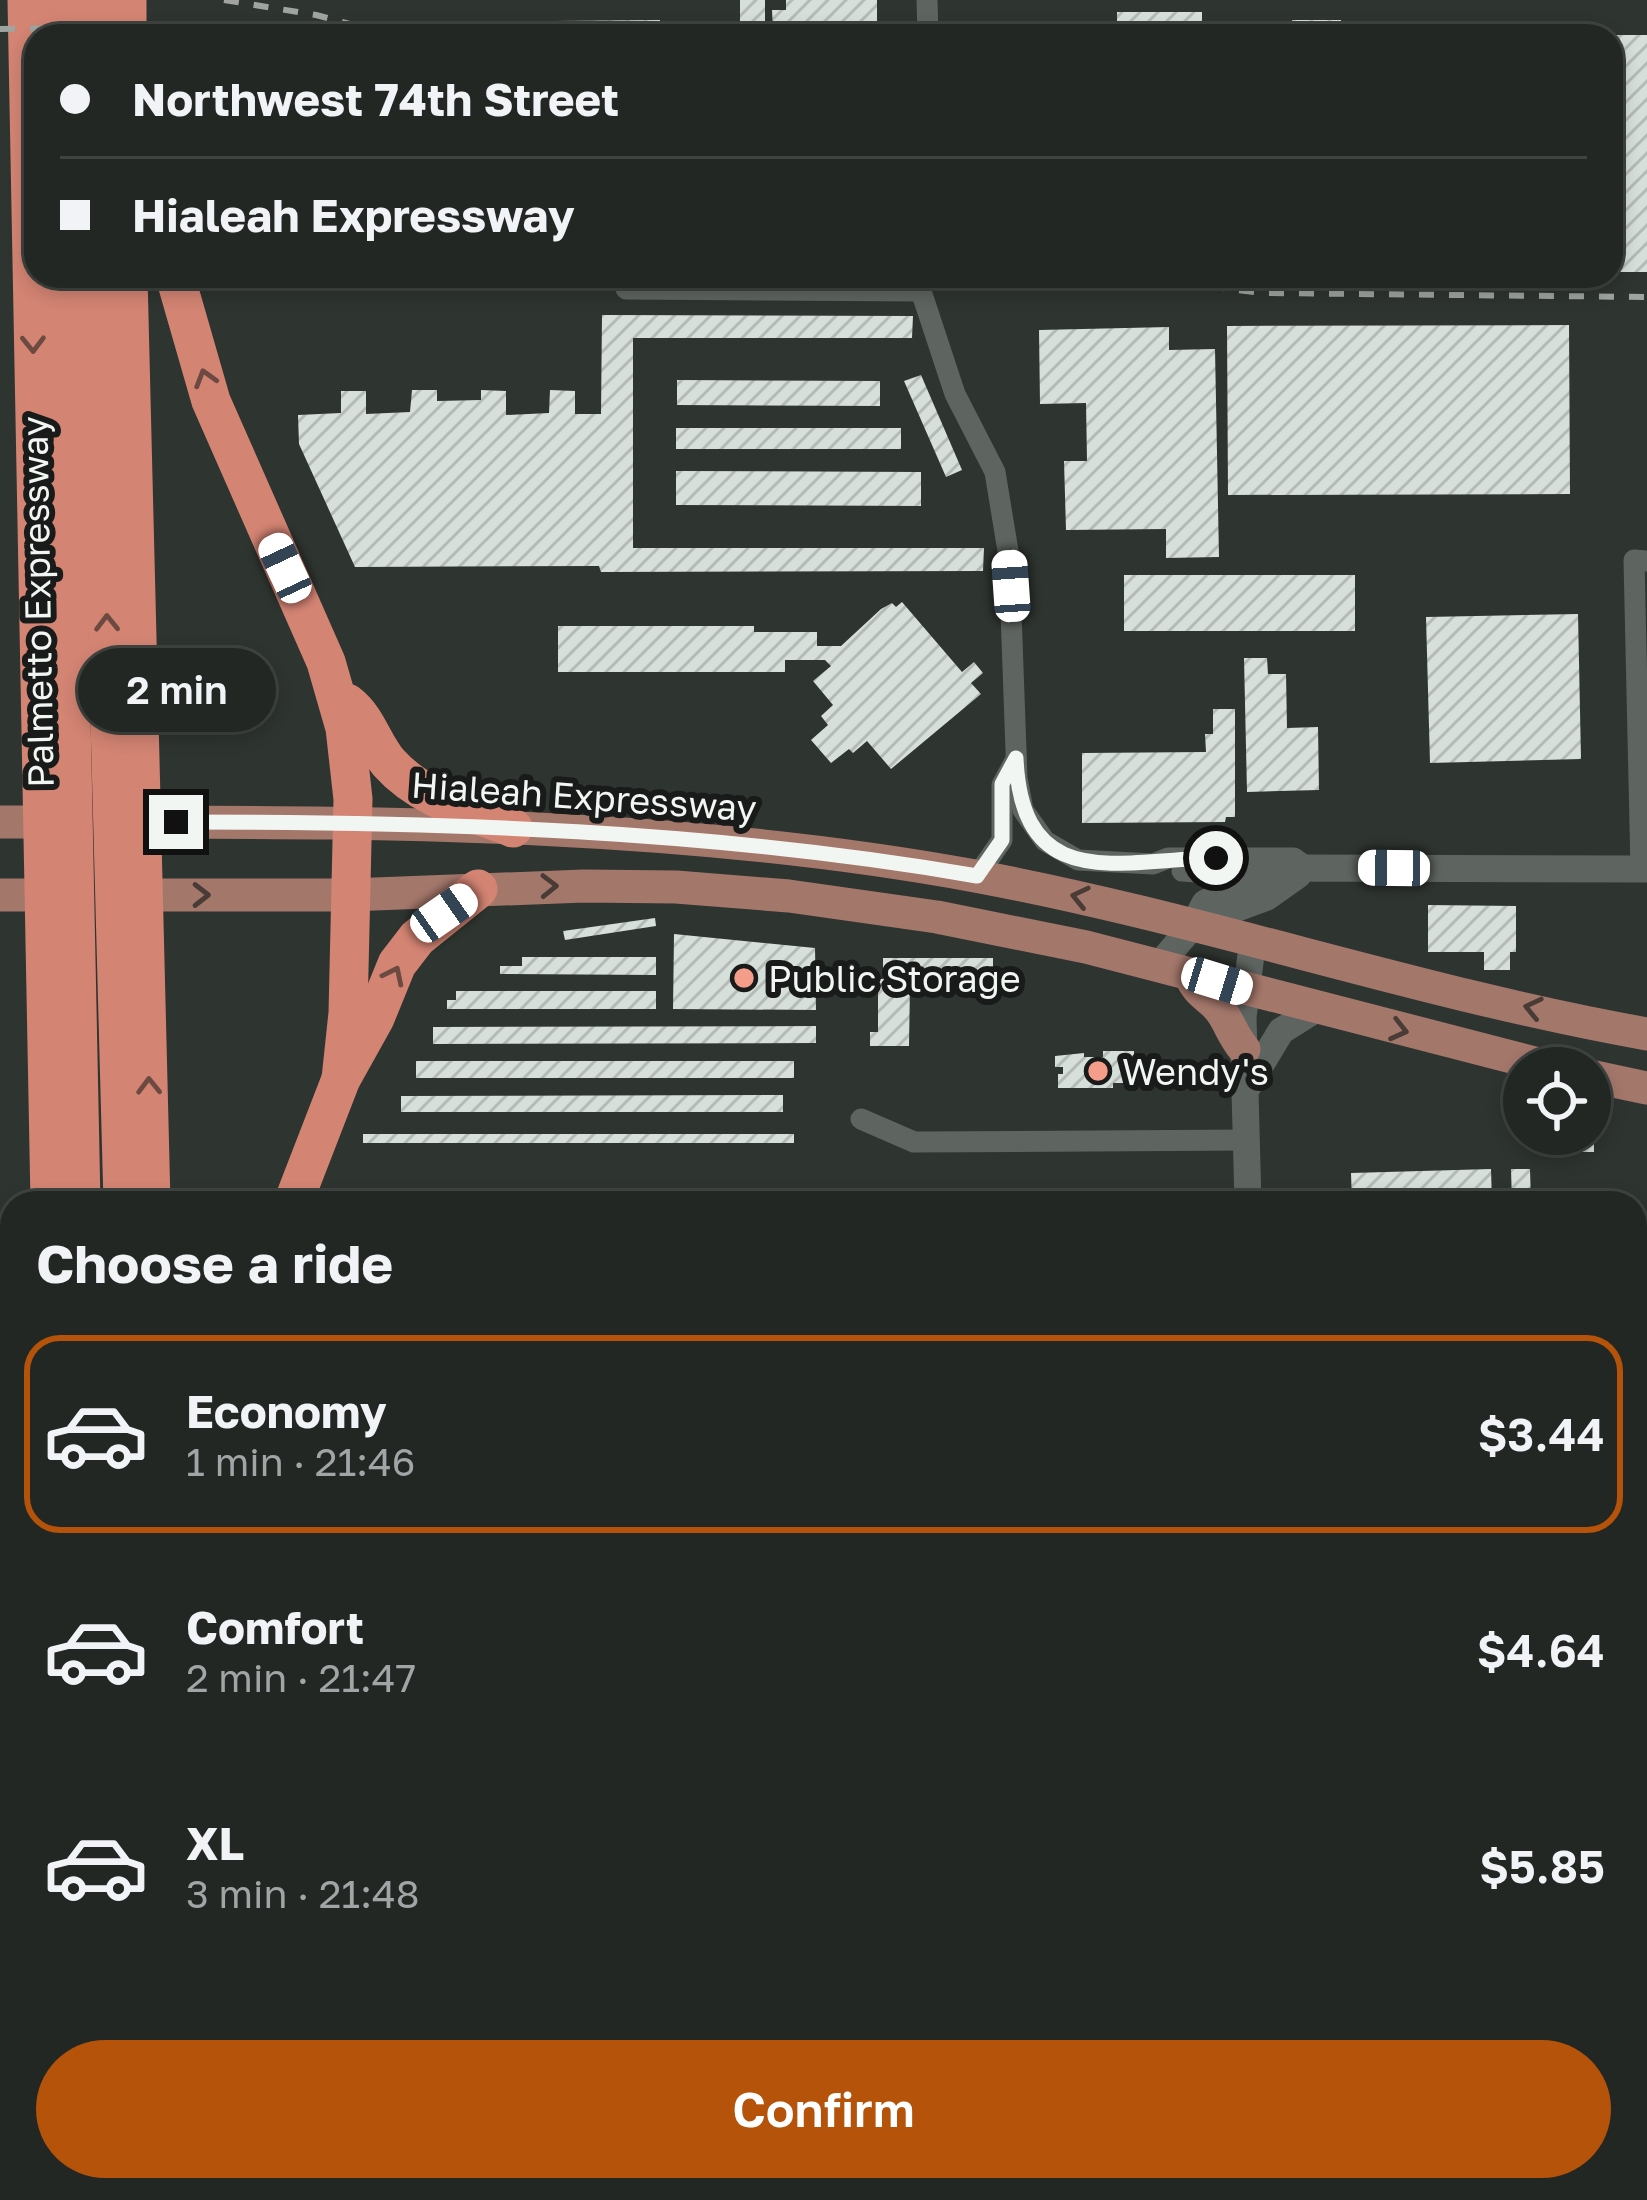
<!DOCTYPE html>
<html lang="en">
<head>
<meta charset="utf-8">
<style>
  :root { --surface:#222724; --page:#2a2f2c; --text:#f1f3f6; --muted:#a2a5a6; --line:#3f4441; --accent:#b45309 }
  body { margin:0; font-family:"Golos Text",sans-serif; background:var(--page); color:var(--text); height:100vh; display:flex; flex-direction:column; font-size:45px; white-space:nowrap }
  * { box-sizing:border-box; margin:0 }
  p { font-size:39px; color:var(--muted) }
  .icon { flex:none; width:66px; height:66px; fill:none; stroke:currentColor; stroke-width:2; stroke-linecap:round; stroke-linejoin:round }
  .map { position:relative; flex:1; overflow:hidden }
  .panel { position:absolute; left:0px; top:1191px; width:1647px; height:1011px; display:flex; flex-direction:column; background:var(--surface); border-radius:36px 36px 0 0; box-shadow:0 6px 18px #0003,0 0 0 3px var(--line) }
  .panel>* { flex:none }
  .hud { position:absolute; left:24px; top:24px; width:1599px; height:264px; border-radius:36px; box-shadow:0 6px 18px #0003,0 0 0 3px var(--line); display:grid; align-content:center; height:264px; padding:0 36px; background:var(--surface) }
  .fabs { position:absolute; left:1503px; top:1047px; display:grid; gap:24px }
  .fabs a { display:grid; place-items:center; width:108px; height:108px; border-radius:50%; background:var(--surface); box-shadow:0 6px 18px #0003,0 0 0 3px var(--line); font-size:60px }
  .end { position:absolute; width:54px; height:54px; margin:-27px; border:15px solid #f2f6f3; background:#111; box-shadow:0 0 0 6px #111 }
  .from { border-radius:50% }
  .bubble { position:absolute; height:84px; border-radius:42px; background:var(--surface); box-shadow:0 6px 18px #0003,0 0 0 3px var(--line); font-size:39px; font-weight:600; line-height:84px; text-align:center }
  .car { position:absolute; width:36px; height:72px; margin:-36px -18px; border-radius:15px; box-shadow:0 0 9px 3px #0007; background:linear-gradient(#fff 24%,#345 0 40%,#fff 0 76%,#345 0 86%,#fff 0) }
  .hud b { display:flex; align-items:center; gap:42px; height:114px; font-size:45px }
  .hud b+b { border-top:3px solid var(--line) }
  .hud i { width:30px; height:30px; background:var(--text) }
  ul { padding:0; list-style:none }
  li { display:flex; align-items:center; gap:36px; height:198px; margin:0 24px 18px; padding:0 12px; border:6px solid transparent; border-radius:36px }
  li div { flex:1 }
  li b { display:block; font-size:45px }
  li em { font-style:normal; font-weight:600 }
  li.current { border-color:var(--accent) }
  li>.icon { width:108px; height:108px; stroke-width:1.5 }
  h2 { padding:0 36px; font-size:54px; line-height:144px }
  .primary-button { display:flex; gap:24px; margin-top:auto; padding:24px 36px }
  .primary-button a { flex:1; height:138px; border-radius:72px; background:var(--accent); color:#fff; font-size:48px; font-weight:600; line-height:138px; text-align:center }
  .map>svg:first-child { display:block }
  .building { fill:url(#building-hatch) }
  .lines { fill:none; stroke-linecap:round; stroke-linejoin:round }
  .minor { stroke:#5e6460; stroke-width:21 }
  .tertiary { stroke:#5e6460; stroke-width:27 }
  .primary { stroke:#a4776b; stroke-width:33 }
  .motorway { stroke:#d38473; stroke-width:39 }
  .rail { stroke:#9fa4a0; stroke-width:6; stroke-dasharray:15 15; stroke-linecap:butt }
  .oneway { stroke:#6c4a42 }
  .oneway2 { stroke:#493b36 }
  .route { stroke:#f2f6f3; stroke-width:15 }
  .poi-dot { fill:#f49d8b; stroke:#181b19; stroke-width:4.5 }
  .labels { text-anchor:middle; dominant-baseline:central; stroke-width:12; stroke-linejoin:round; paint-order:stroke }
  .street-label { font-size:36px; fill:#f2f6f3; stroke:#181b19 }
  .poi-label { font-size:36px; fill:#f2f6f3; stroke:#181b19; text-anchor:start }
</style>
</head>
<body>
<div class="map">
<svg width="1647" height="2200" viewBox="0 0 1647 2200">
  <defs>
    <pattern id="building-hatch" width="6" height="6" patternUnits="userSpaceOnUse" patternTransform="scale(3)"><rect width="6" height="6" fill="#d7dfda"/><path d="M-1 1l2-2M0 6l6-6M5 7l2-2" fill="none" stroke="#b4bab6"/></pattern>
  </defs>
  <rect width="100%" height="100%" fill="#2e3430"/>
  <g class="building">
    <rect x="740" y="0" width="25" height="26"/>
    <polygon points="786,0 877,0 877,36 868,36 868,30 773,31 772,10 786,10"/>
    <rect x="1117" y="12" width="85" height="24"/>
    <polygon points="660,20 660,36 539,36 539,23 555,21"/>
    <rect x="1292" y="20" width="49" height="16"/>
    <rect x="1611" y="35" width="36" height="237"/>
    <polygon points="225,276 301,276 301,279 226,286"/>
    <polygon points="322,276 359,276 359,285 324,287"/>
    <polygon points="602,315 913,316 912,338 633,338 633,548 984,548 983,571 601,572 599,566 355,567 299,444 298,415 341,413 341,391 366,391 366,414 410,412 412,390 437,390 437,401 481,400 481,390 506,391 506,415 549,413 550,390 575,391 575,414 601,414"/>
    <polygon points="1569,325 1570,494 1228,495 1227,326"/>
    <polygon points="1169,327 1169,350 1215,349 1219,557 1166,558 1166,529 1066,530 1064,461 1087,461 1086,403 1040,404 1039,330"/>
    <polygon points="921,375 962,470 946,477 904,381"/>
    <polygon points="677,380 880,381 880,406 677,405"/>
    <rect x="676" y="428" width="225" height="21"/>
    <polygon points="676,471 921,472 921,506 676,505"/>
    <rect x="1124" y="575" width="231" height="56"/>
    <polygon points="902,602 962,672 974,662 983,673 971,683 981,694 891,769 867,741 853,753 849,749 831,763 811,740 828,725 821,716 833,705 813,681 831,666 825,660 785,660 785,672 558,672 558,626 754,626 754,632 817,632 817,646 841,646 881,609 892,603 896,607"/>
    <polygon points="1578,614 1581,759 1430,763 1426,617"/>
    <polygon points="1244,658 1267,658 1268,674 1286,674 1287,728 1318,727 1319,790 1247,792"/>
    <polygon points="1213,709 1235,709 1235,817 1226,817 1225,822 1082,823 1082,753 1206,752 1205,734 1213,734"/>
    <polygon points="1428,905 1516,906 1516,952 1510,952 1510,970 1484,970 1484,952 1428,952"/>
    <polygon points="655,918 656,926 565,940 563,931"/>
    <polygon points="674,934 815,948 816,1010 673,1009"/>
    <polygon points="522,957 656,957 656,975 500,974 500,966 522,966"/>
    <polygon points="883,958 993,958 993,986 910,985 909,1046 870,1046 870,1032 878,1032 878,979 883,979"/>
    <polygon points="456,991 656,991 656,1009 447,1009 447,1000 456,1000"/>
    <polygon points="816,1026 816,1043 433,1044 433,1027"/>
    <polygon points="1103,1051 1134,1051 1134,1083 1113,1083 1113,1088 1058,1088 1058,1074 1063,1074 1063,1067 1055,1067 1055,1056 1084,1053 1084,1057 1103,1057"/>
    <rect x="416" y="1061" width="378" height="17"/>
    <polygon points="783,1095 783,1112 401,1112 401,1096"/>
    <rect x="363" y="1134" width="431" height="9"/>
    <polygon points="1566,1134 1594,1134 1594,1152 1579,1152 1579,1146 1566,1146"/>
    <polygon points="1491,1169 1492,1203 1352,1203 1351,1173"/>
    <polygon points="1511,1169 1530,1169 1531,1203 1512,1203"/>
    <rect x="1635" y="1867" width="12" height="85"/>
    <polygon points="1636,2063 1647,2063 1647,2135 1636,2135 1635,2128"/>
    <polygon points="317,2190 371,2190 371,2200 318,2200"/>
    <polygon points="706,2190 748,2190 749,2200 706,2200"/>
    <polygon points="831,2190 1196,2190 1195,2200 831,2200"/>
  </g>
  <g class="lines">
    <g class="minor">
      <polyline points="927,0 928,36"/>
      <polyline points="626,289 921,291 955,394 995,472 1009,557 1017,778 1023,810 1045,841 1078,860 1153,864 1168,858 1294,858 1308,868"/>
      <polyline points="1641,869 1634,560 1647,561"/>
      <polyline points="1182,871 1259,876"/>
      <polyline points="977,876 1002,840 1002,785 1016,759"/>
      <polyline points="861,1119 914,1142 1247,1140"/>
      <polyline points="1635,2003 1647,2002"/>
      <polyline points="233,2190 233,2200"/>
      <polyline points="1556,2190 1556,2200"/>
    </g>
    <g class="tertiary">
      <polyline points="1194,924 1267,897 1298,875"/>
      <polyline points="1160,964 1194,924 1205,903 1261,878 1308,868 1647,869"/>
      <polyline points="1245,1091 1281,1031 1316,1009"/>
      <polyline points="1248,1203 1243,1017 1253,939"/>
      <polyline points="0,1531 7,1609 12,1775"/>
      <polyline points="21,2190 22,2200"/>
      <polyline points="1271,2190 1271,2200"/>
    </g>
    <g class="primary">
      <polyline points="0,822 64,822"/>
      <path d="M116,822C403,822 692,824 975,876C1202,918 1421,994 1647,1034"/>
      <polyline points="0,895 70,895"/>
      <polyline points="122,895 349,895 584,886 676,887 789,896 937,917 1086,947 1554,1068"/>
      <path d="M1190,975C1200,998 1212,996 1223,1014C1231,1027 1234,1037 1244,1049"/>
      <polyline points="1590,1076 1647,1088"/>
    </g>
    <g class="motorway">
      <polyline points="27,0 50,1203"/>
      <polyline points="56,0 57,36"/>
      <polyline points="91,0 92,36"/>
      <polyline points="127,0 127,36"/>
      <polyline points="62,276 81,1203"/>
      <polyline points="98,276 123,1203"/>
      <polyline points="128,276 151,1203"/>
      <polyline points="175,276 211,401 326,662 345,728 353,799 348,1013 341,1079"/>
      <path d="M347,703C368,719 372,743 389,763C421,799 470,811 513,828"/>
      <polyline points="293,1203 341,1079 375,1018 397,964 417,938 478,889"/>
      <polyline points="0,1385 12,1424"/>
      <polyline points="71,2190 72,2200"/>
      <polyline points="106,2190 107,2200"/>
      <polyline points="147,2190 147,2200"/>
    </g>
    <g class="rail">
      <polyline points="224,0 316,15 396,36"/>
      <polyline points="0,29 220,26 316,36"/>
      <polyline points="1120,276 1263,293 1647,297"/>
    </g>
  </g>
  <defs><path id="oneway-chevron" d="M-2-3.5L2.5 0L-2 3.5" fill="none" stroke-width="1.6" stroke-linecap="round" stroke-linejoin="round" transform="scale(3)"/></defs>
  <g class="oneway">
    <use href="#oneway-chevron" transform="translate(33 344) rotate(89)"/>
    <use href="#oneway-chevron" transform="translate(205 378) rotate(-107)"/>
    <use href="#oneway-chevron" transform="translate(107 623) rotate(-91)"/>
    <use href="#oneway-chevron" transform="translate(394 975) rotate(-64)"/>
    <use href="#oneway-chevron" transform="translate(149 1086) rotate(-91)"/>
  </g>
  <g class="oneway2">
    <use href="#oneway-chevron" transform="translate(549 886) rotate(-1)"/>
    <use href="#oneway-chevron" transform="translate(201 895)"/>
    <use href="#oneway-chevron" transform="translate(1080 897) rotate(-167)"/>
    <use href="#oneway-chevron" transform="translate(1533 1008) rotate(-167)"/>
    <use href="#oneway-chevron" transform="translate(1399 1030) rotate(14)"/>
  </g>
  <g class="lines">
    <path class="route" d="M176,822C444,822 712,830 977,876L1002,840V784L1016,758C1022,896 1121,859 1216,858"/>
  </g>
  <g class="poi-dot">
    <circle cx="744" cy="978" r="12"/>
    <circle cx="1098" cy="1071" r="12"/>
  </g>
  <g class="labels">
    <g class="street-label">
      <text transform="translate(37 602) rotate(-91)">Palmetto Expressway</text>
      <text transform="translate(584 796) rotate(4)">Hialeah Expressway</text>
    </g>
    <g class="poi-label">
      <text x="768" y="978">Public Storage</text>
      <text x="1122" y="1071">Wendy's</text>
    </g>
  </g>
</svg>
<div class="fabs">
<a><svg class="icon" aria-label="locate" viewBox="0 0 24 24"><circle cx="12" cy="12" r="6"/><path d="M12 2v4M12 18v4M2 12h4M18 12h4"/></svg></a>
</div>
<i class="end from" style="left:1216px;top:858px"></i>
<i class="end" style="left:176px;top:822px"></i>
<div class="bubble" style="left:78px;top:648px;width:198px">2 min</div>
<i class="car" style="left:285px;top:568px;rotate:335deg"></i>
<i class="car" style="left:1011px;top:586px;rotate:356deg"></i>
<i class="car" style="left:1394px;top:868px;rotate:271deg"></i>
<i class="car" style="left:444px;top:913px;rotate:55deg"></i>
<i class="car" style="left:1217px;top:981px;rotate:107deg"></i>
<div class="hud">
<b><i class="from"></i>Northwest 74th Street</b>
<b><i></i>Hialeah Expressway</b>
</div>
<section class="panel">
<h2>Choose a ride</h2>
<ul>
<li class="current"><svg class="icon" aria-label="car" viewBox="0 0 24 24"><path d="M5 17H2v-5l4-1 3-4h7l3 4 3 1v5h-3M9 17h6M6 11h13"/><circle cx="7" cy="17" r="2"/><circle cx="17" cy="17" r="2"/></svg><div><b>Economy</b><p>1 min · 21:46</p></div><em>$3.44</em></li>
<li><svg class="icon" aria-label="car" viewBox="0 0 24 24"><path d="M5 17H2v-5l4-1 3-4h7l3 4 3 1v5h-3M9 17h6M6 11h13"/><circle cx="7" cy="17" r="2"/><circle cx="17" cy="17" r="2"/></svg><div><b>Comfort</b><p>2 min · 21:47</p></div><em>$4.64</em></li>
<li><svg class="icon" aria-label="car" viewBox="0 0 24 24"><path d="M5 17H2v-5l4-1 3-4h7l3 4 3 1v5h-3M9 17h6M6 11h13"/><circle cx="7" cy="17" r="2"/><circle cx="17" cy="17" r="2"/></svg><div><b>XL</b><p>3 min · 21:48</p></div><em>$5.85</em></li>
</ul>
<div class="primary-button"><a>Confirm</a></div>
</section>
</div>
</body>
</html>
